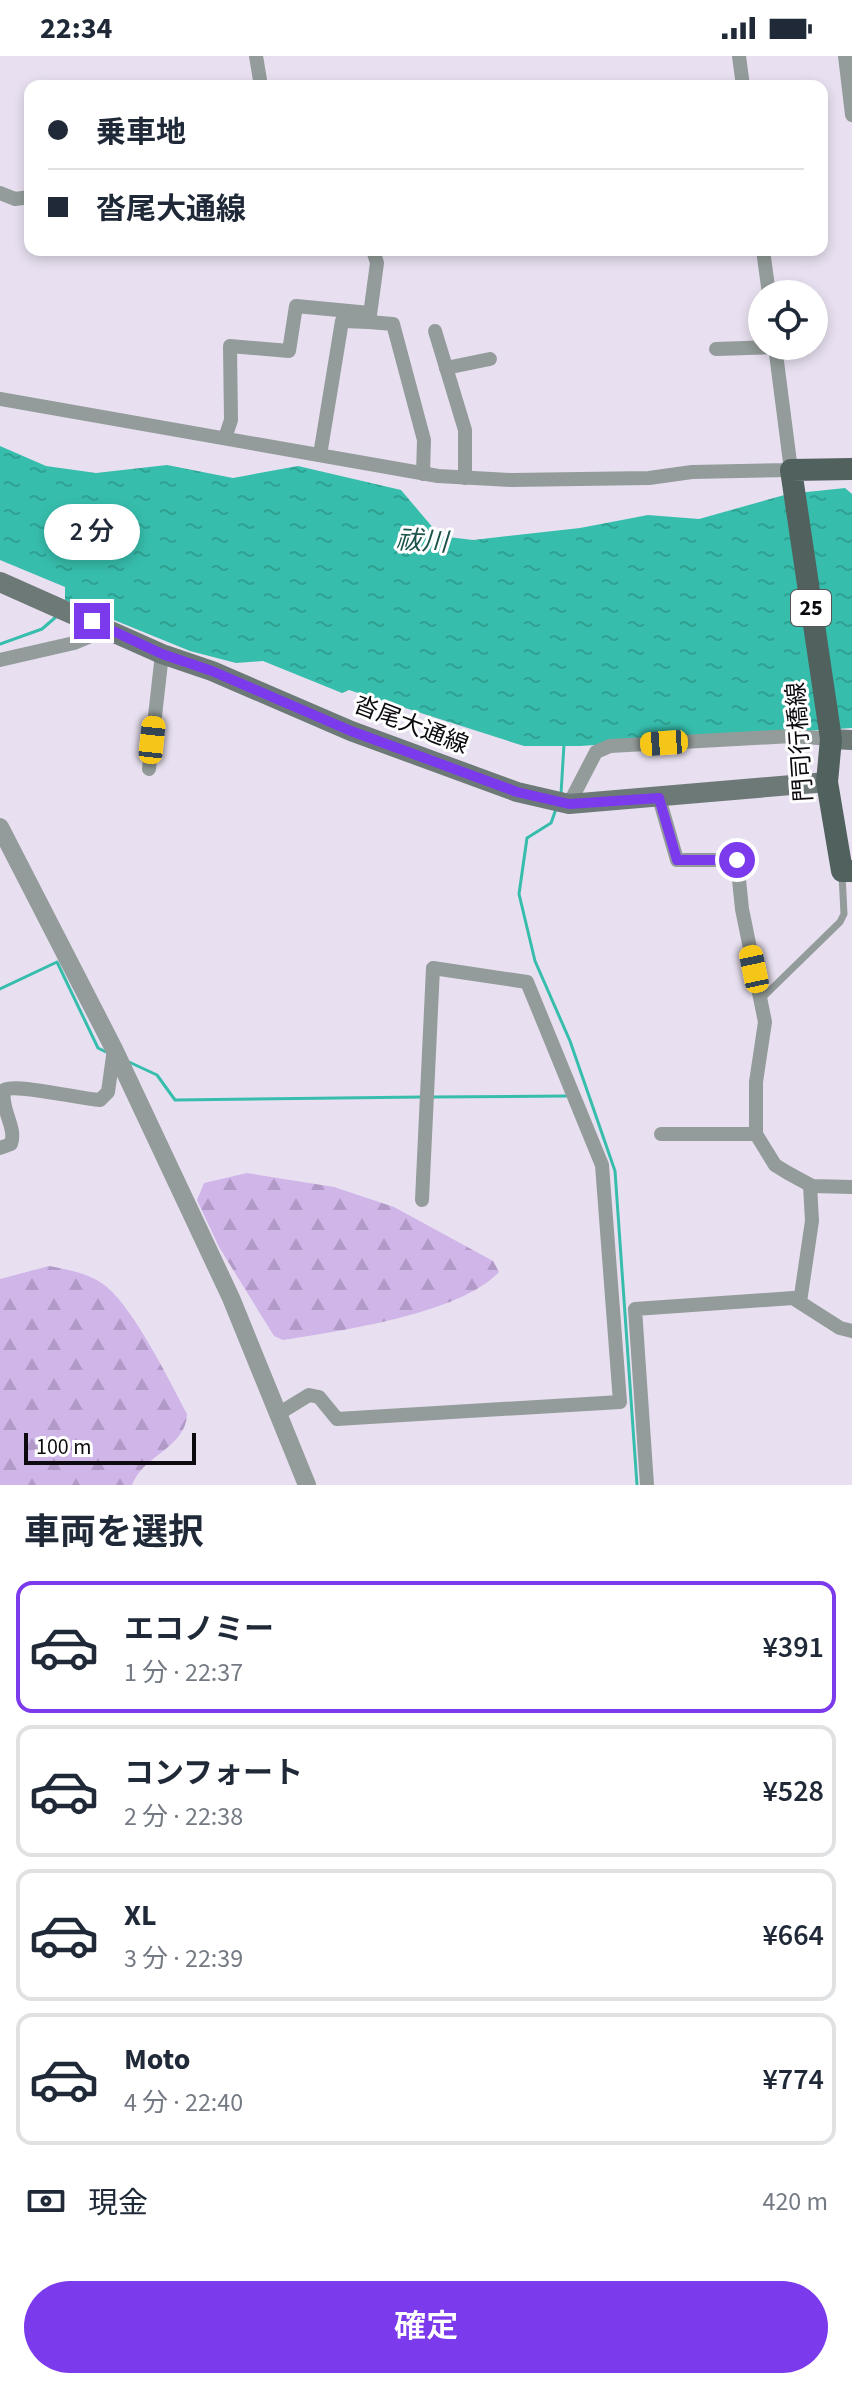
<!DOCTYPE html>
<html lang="ja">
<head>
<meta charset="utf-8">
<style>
  :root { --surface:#fff; --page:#f6f6f7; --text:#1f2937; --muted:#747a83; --line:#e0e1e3; --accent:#7c3aed }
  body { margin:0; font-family:"Source Sans 3","Noto Sans JP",sans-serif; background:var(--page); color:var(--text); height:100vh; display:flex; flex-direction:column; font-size:30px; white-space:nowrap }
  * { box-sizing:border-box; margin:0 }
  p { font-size:26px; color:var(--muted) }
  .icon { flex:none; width:44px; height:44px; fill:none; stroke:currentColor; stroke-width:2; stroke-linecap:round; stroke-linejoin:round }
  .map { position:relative; height:1429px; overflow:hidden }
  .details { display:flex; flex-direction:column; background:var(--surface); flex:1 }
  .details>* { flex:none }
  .top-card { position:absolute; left:24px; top:24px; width:804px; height:176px; border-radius:16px; box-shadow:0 4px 12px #0003; display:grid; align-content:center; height:176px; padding:0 24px; background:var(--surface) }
  .controls { position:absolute; left:748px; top:224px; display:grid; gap:16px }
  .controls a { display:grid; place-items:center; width:80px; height:80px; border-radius:50%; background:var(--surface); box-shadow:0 4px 12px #0003; font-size:40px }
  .scale { position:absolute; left:24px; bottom:20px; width:172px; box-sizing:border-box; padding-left:8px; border:4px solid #0d0a0f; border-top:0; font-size:22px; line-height:28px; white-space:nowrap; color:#0d0a0f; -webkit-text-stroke:6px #fff; paint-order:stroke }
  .end { position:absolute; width:36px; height:36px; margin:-18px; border:10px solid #7c3aed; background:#fff; box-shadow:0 0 0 4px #fff }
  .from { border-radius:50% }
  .bubble { position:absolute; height:56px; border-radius:28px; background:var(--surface); box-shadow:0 4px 12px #0003; font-size:26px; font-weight:600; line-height:56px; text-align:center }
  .car { position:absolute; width:24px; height:48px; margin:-24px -12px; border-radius:10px; box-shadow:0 0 6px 2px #0007; background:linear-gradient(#f5c518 24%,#345 0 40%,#f5c518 0 76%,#345 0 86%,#f5c518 0) }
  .top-card b { display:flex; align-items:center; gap:28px; height:76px; font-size:30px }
  .top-card b+b { border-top:2px solid var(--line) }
  .top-card i { width:20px; height:20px; background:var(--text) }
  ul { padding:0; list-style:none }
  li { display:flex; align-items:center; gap:24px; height:132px; margin:0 16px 12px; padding:0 8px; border:4px solid var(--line); border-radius:16px }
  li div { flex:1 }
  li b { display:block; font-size:30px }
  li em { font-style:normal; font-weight:600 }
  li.selected { border-color:var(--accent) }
  li>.icon { width:72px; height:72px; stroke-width:1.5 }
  h2 { padding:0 24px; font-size:36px; line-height:96px }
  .pay { display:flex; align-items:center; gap:20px; height:88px; padding:0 24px; font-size:30px }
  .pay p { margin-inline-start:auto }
  .button { display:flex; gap:16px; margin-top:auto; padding:16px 24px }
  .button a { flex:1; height:92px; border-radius:48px; background:var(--accent); color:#fff; font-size:32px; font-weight:600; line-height:92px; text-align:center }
  .status { display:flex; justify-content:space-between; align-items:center; height:56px; padding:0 40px; background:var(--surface); direction:ltr }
  .status svg { height:22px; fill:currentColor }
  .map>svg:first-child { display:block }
  .forest { fill:url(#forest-firs) }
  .water { fill:url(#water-ripples) }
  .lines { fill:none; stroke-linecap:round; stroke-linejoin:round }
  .stream { stroke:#37bdac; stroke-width:3 }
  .service { stroke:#939c9a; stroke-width:7 }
  .minor { stroke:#939c9a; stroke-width:14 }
  .tertiary { stroke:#939c9a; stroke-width:18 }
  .secondary { stroke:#6d7977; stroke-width:20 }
  .primary { stroke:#51615e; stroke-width:22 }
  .route { stroke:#7c3aed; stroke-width:10 }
  .labels { text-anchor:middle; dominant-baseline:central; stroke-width:6; stroke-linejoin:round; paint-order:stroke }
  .shield { fill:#fff; stroke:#565457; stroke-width:2 }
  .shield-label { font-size:22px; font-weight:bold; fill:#0d0a0f }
  .street-label { font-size:24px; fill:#0d0a0f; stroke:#fff }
  .water-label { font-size:26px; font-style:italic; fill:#1c534b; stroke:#fff }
</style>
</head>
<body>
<div class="status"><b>22:34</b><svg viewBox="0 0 49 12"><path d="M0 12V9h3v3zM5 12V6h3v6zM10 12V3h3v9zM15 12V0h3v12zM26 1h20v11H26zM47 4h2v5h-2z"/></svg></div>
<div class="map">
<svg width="852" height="1429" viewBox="0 0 852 1429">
  <defs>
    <pattern id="forest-firs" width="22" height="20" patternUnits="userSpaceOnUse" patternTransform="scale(2)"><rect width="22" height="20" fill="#d0b5e9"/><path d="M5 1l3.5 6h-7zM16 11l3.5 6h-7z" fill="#b19ac7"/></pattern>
    <pattern id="water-ripples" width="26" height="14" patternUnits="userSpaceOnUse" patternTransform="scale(2)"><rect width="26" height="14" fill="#37bdac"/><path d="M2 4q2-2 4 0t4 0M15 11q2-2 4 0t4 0" fill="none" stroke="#2fa193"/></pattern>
  </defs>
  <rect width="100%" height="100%" fill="#e8e0f0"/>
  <g class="forest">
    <path d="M247,1117L334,1131L394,1151L493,1205L499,1216C460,1258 339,1275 283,1284L274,1280L219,1191L197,1144L204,1127Z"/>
    <path d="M49,1210C69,1214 90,1217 107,1231C135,1255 169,1324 187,1358C186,1392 144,1398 132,1429H0V1223Z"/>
  </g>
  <polygon class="water" points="0,390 46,410 96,417 167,409 233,422 298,410 401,434 440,480 473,484 580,472 648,459 699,463 788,438 845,432 852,438 852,672 580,690 524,690 349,634 342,637 263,605 236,607 190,595 65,544 65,531 0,504"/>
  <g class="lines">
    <g class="stream">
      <polyline points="0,588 42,573 57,560"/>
      <polyline points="561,738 564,688"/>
      <polyline points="556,753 551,767 527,782 519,838 535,905 570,985 615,1115 637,1429"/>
      <polyline points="0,933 57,906 98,992 108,997"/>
      <polyline points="129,1006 157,1019 175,1044 422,1041"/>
      <polyline points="430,1041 566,1040"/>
    </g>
    <polyline class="service" points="761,943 840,866 844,858 842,818"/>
    <g class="minor">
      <polyline points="256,0 261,30"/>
      <polyline points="739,0 743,30"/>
      <polyline points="845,0 852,59"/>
      <polyline points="0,137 15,143 30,141"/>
      <polyline points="763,194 769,238"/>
      <polyline points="369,266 393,268 424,384 423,418"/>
      <polyline points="435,275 465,374 465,422"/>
      <polyline points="716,293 775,291"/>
      <polyline points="446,312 490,303"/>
      <polyline points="0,343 438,420 511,424 649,422 692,416 791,414 775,290"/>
      <polyline points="225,382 231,364 230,290 289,295 296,250 370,257"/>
      <polyline points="320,399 342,265 369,266 377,207 373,194"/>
      <polyline points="0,604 74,587 105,574"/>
      <polyline points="149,713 162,598"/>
      <polyline points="659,742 677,804 737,804 742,853 765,966 756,1026 756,1078 775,1109 788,1117 812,1130 852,1131"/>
      <polyline points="569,748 596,696 610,690 792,680 831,683"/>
      <polyline points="661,1078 756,1078"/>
      <path d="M0,1092L11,1088C17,1071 0,1053 4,1034C16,1027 80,1043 100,1044L108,1036L114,993"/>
      <polyline points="800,1246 812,1165 810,1129"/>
      <polyline points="278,1358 309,1339 319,1341 337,1363 620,1346 602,1109 527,926 433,912 422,1144"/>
      <polyline points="647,1429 635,1253 793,1242 840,1272 852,1275"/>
    </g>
    <polyline class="tertiary" points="0,771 114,993 231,1242 307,1429"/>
    <g class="secondary">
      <polyline points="0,526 162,598 212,615 351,675 517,736 569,748 827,726"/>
      <polyline points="831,683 852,684"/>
    </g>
    <polyline class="primary" points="852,413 791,414 831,683 827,726 842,815 852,815"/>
  </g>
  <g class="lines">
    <polyline class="route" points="92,565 162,598 212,615 351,675 517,736 569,748 659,742 677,804 737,804"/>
  </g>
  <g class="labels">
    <rect class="shield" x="791" y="534" width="40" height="36" rx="6"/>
    <g class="shield-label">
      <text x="811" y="552">25</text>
    </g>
    <g class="street-label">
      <text transform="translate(411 669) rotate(21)">沓尾大通線</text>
      <text transform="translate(800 686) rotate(-94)">門司行橋線</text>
    </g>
    <g class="water-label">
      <text transform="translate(422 485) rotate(3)">祓川</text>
    </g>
  </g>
</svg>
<div class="controls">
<a><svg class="icon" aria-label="locate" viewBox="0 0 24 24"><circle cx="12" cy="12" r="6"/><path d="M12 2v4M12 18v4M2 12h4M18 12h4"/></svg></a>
</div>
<div class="scale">100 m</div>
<i class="end from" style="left:737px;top:804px"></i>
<i class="end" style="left:92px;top:565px"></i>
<div class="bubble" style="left:44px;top:448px;width:96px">2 分</div>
<i class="car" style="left:152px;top:684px;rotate:6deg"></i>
<i class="car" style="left:664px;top:687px;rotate:266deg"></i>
<i class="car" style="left:754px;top:913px;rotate:348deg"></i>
<div class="top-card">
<b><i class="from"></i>乗車地</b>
<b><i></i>沓尾大通線</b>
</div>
</div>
<section class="details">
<h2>車両を選択</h2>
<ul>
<li class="selected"><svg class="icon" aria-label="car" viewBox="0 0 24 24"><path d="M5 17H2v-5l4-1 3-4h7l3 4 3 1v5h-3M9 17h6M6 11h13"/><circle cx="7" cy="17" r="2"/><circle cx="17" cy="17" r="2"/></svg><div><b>エコノミー</b><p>1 分 · 22:37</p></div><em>¥391</em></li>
<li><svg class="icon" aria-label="car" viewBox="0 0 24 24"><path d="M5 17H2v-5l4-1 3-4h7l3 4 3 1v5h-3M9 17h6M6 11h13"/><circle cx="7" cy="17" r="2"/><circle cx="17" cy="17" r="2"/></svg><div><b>コンフォート</b><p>2 分 · 22:38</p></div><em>¥528</em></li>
<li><svg class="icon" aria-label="car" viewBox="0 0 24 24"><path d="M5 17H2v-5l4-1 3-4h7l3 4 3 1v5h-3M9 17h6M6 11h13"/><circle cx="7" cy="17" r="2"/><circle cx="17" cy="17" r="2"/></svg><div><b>XL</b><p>3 分 · 22:39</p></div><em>¥664</em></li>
<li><svg class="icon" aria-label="car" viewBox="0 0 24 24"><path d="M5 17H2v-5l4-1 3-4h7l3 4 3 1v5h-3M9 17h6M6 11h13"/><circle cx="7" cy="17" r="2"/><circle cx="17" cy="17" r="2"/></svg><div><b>Moto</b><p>4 分 · 22:40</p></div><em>¥774</em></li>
</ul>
<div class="pay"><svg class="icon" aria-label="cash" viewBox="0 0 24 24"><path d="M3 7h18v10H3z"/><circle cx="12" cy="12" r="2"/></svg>現金<p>420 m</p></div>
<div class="button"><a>確定</a></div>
</section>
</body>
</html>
